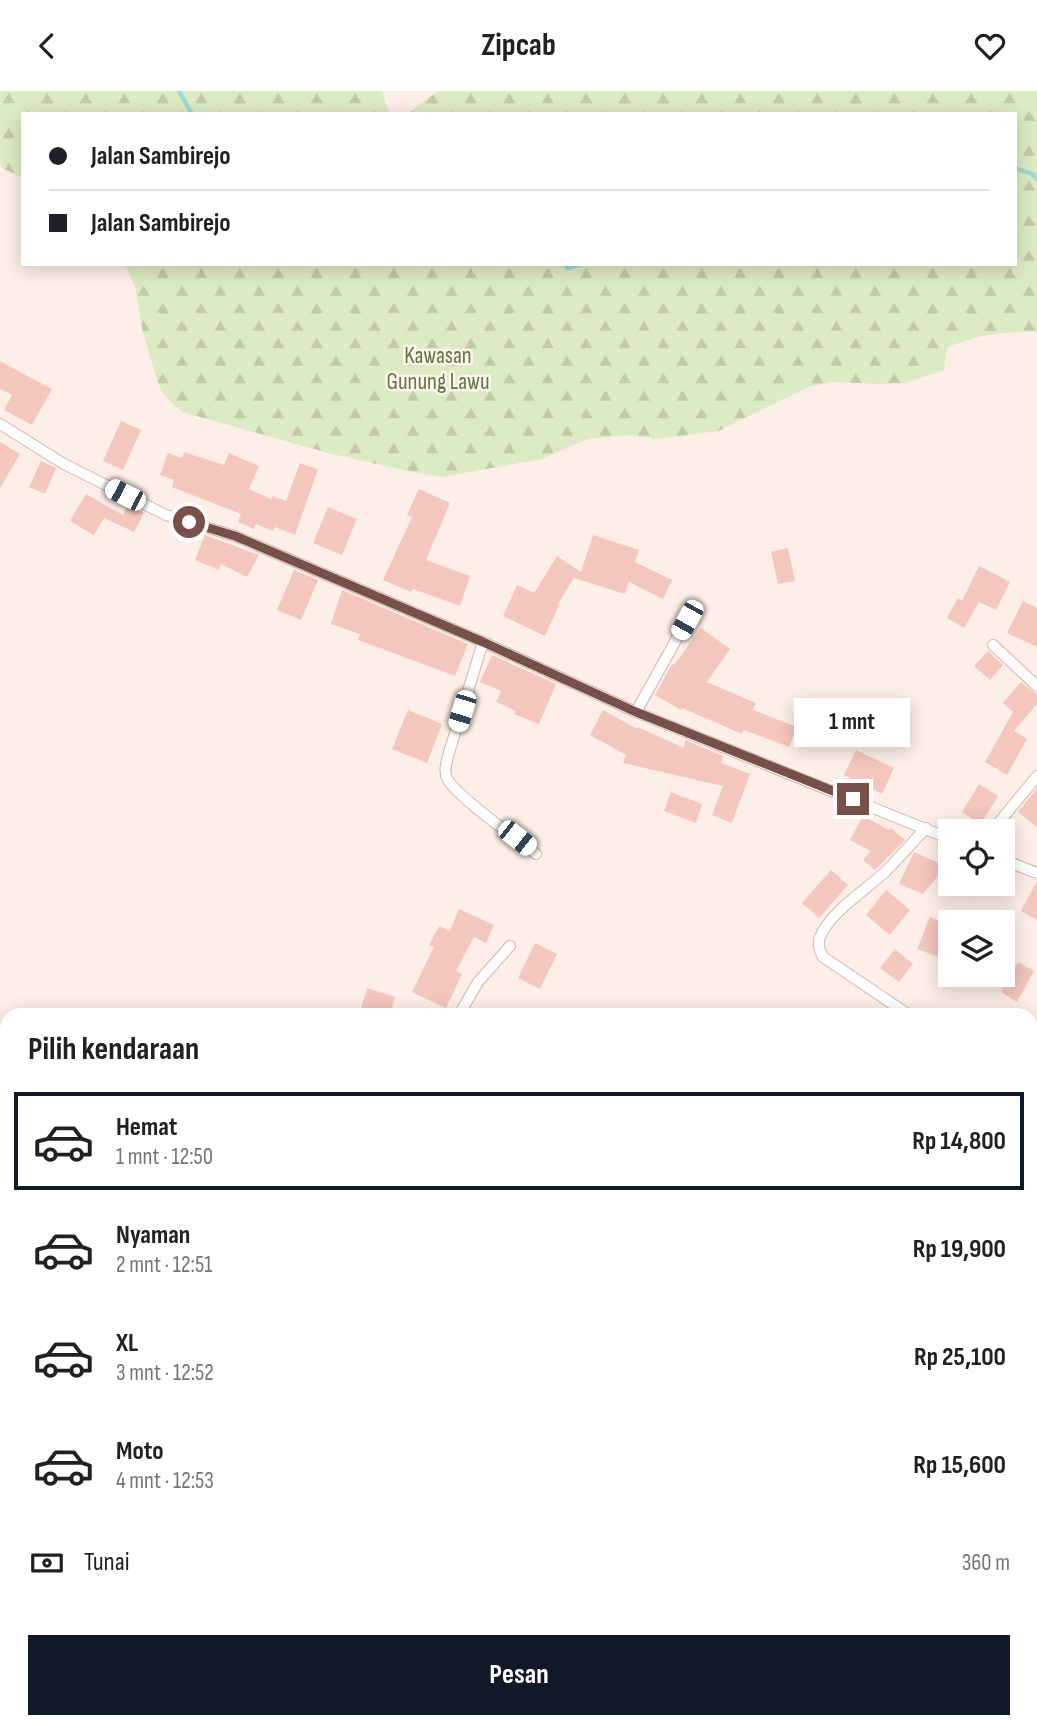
<!DOCTYPE html>
<html lang="id">
<head>
<meta charset="utf-8">
<style>
  :root { --surface:#fff; --page:#f2f2f2; --text:#202124; --muted:#757577; --line:#e0e0e0; --accent:#111827 }
  body { margin:0; font-family:"Sofia Sans Condensed",sans-serif; background:var(--page); color:var(--text); height:100vh; display:flex; flex-direction:column; font-size:26px; white-space:nowrap }
  * { box-sizing:border-box; margin:0 }
  p { font-size:23px; color:var(--muted) }
  .icon { flex:none; width:38px; height:38px; fill:none; stroke:currentColor; stroke-width:2; stroke-linecap:round; stroke-linejoin:round }
  .map { position:relative; flex:1; overflow:hidden }
  .details { position:absolute; left:0px; top:917px; width:1038px; height:721px; display:flex; flex-direction:column; background:var(--surface); border-radius:21px 21px 0 0; box-shadow:0 4px 18px #0003 }
  .details>* { flex:none }
  .banner { position:absolute; left:21px; top:21px; width:996px; height:154px; border-radius:0px; box-shadow:0 4px 18px #0003; display:grid; align-content:center; height:154px; padding:0 28px; background:var(--surface) }
  .buttons { position:absolute; left:938px; top:728px; display:grid; gap:14px }
  .buttons a { display:grid; place-items:center; width:77px; height:77px; border-radius:0px; background:var(--surface); box-shadow:0 4px 18px #0003; font-size:35px }
  .end { position:absolute; width:32px; height:32px; margin:-16px; border:9px solid #77504a; background:#fff; box-shadow:0 0 0 4px #fff }
  .from { border-radius:50% }
  .bubble { position:absolute; height:49px; border-radius:0px; background:var(--surface); box-shadow:0 4px 18px #0003; font-size:23px; font-weight:700; line-height:49px; text-align:center }
  .car { position:absolute; width:21px; height:42px; margin:-21px -10px; border-radius:9px; box-shadow:0 0 5px 2px #0007; background:linear-gradient(#fff 24%,#345 0 40%,#fff 0 76%,#345 0 86%,#fff 0) }
  .banner b { display:flex; align-items:center; gap:24px; height:66px; font-size:26px }
  .banner b+b { border-top:2px solid var(--line) }
  .banner i { width:18px; height:18px; background:var(--text) }
  ul { padding:0; list-style:none }
  li { display:flex; align-items:center; gap:21px; height:98px; margin:0 14px 10px; padding:0 14px; border:4px solid transparent; border-radius:0px }
  li div { flex:1 }
  li b { display:block; font-size:26px }
  li em { font-style:normal; font-weight:700 }
  li.on { border-color:var(--accent) }
  li>.icon { width:63px; height:63px; stroke-width:1.5 }
  h2 { padding:0 28px; font-size:32px; line-height:84px }
  .pay { display:flex; align-items:center; gap:18px; height:77px; padding:0 28px; font-size:26px }
  .pay p { margin-inline-start:auto }
  .primary-button { display:flex; gap:14px; margin-top:auto; padding:14px 28px }
  .primary-button a { flex:1; height:80px; border-radius:0px; background:var(--accent); color:#fff; font-size:28px; font-weight:700; line-height:80px; text-align:center }
  header { display:flex; justify-content:space-between; align-items:center; height:91px; padding:0 28px; background:var(--surface); font-size:32px; font-weight:700 }
  .map>svg:first-child { display:block }
  .forest { fill:url(#forest-firs) }
  .lines { fill:none; stroke-linecap:round; stroke-linejoin:round }
  .stream { stroke:#a0d9d4; stroke-width:4.5 }
  .building { fill:#f3c6be }
  .street-casing { stroke:#d1b6ae; stroke-width:12 }
  .street { stroke:#fff; stroke-width:10 }
  .route { stroke:#77504a; stroke-width:9 }
  .labels { text-anchor:middle; dominant-baseline:central; stroke-width:5; stroke-linejoin:round; paint-order:stroke }
  .park-label { font-size:23px; fill:#5d773f; stroke:#fff4ed }
</style>
</head>
<body>
<header><svg class="icon" aria-label="back" viewBox="0 0 24 24"><path d="M15 5l-7 7 7 7"/></svg>Zipcab<svg class="icon" aria-label="heart" viewBox="0 0 24 24"><path d="M12 20l-8-8c-3-5 5-10 8-4 3-6 11-1 8 4z"/></svg></header>
<div class="map">
<svg width="1037" height="1638" viewBox="0 0 1037 1638">
  <defs>
    <pattern id="forest-firs" width="22" height="20" patternUnits="userSpaceOnUse" patternTransform="scale(1.75)"><rect width="22" height="20" fill="#ddebc4"/><path d="M5 1l3.5 6h-7zM16 11l3.5 6h-7z" fill="#c1cbaa"/></pattern>
  </defs>
  <rect width="100%" height="100%" fill="#fdefe7"/>
  <g class="forest">
    <polygon points="0,0 382,0 388,19 394,23 23,23 23,87 0,76"/>
    <path d="M438,0H1037V241C1006,240 975,244 947,257L944,279L905,292L879,293L832,291L808,296L719,340L656,348L633,344L587,348L542,368L442,386L417,382L332,363L182,321L164,304L158,292L143,242L135,196L125,173H1015V23H407Z"/>
  </g>
  <g class="lines">
    <g class="stream">
      <polyline points="179,0 192,23"/>
      <polyline points="1015,77 1032,83 1037,88"/>
      <polyline points="565,173 568,177 581,173"/>
    </g>
  </g>
  <g class="building">
    <polygon points="0,270 52,298 32,334 4,319 12,304 0,298"/>
    <polygon points="121,330 141,339 123,379 103,370"/>
    <polygon points="0,351 20,363 0,397"/>
    <polygon points="184,361 224,374 229,362 259,375 249,398 271,408 273,405 286,410 300,372 318,378 295,444 275,436 273,440 256,433 254,438 238,431 241,423 172,396 174,389 160,384 168,362 182,367"/>
    <polygon points="41,370 56,377 45,403 29,396"/>
    <polygon points="419,398 450,412 426,469 470,485 460,515 413,498 411,501 383,489 412,426 407,424"/>
    <polygon points="86,403 123,424 128,414 144,422 134,441 104,427 94,444 70,430"/>
    <polygon points="328,416 357,428 342,464 313,452"/>
    <polygon points="205,444 259,464 247,486 221,473 219,479 195,469"/>
    <polygon points="593,444 639,459 635,471 672,489 663,508 629,491 625,503 574,487 558,513 559,514 545,545 503,525 517,494 534,502 557,465 581,481"/>
    <polygon points="788,457 795,490 778,493 771,461"/>
    <polygon points="979,475 1010,491 996,519 979,511 964,537 947,527 958,507 962,510"/>
    <polygon points="294,479 318,489 301,529 277,519"/>
    <polygon points="342,499 468,553 455,585 358,549 360,543 331,533"/>
    <polygon points="1023,510 1037,517 1037,556 1007,542"/>
    <polygon points="701,537 730,558 707,591 756,612 753,619 797,636 789,656 744,639 742,643 682,617 681,619 655,604 672,573 674,574"/>
    <polygon points="988,560 1003,574 990,589 974,575"/>
    <polygon points="492,564 556,593 539,633 514,623 516,620 496,611 501,600 480,591"/>
    <polygon points="1021,591 1037,604 1037,613 1014,640 1027,648 1007,684 985,671 1013,621 1003,612"/>
    <polygon points="408,619 442,633 427,672 392,658"/>
    <polygon points="603,619 637,638 638,636 684,657 685,649 723,665 721,672 750,683 732,732 712,724 723,695 623,672 626,664 590,644"/>
    <polygon points="856,659 894,677 882,703 844,684"/>
    <polygon points="979,693 998,705 981,733 962,721"/>
    <polygon points="1037,697 1037,736 1018,721"/>
    <polygon points="671,701 702,713 696,732 664,720"/>
    <polygon points="863,725 889,739 891,737 905,749 875,779 863,769 871,760 850,749"/>
    <polygon points="914,761 946,775 923,803 899,793"/>
    <polygon points="831,779 848,794 819,827 802,812"/>
    <polygon points="1037,790 1037,829 1021,820"/>
    <polygon points="946,793 978,793 972,806"/>
    <polygon points="886,799 910,819 890,844 866,824"/>
    <polygon points="459,818 494,834 486,852 474,846 456,880 462,883 446,917 412,901 434,856 429,854 439,835 450,840"/>
    <polygon points="930,826 950,834 950,852 944,868 917,858"/>
    <polygon points="535,852 557,863 540,898 518,887"/>
    <polygon points="895,858 913,873 899,891 880,877"/>
    <polygon points="1018,871 1034,880 1017,911 1001,901"/>
    <polygon points="367,897 395,906 390,924 359,924"/>
  </g>
  <g class="lines">
    <g class="street-casing">
      <g id="street">
        <polyline points="0,333 64,373 166,424 235,445 483,551 636,621 950,748"/>
        <path d="M483,551L448,665C446,673 444,680 447,687C454,704 519,749 536,763"/>
        <polyline points="993,554 1037,595"/>
        <polyline points="636,621 687,529"/>
        <polyline points="992,740 1037,685"/>
        <polyline points="1003,769 1037,782"/>
        <polyline points="459,924 478,891 510,855"/>
        <path d="M909,924L823,866C819,859 817,853 820,846C830,821 866,799 885,781C899,767 912,752 926,737"/>
        <polyline points="1031,991 1037,993"/>
        <polyline points="1031,1280 1037,1284"/>
        <polyline points="1031,1482 1037,1484"/>
        <polyline points="0,1494 7,1485"/>
        <polyline points="79,1638 81,1631"/>
      </g>
    </g>
    <use href="#street" class="street"/>
  </g>
  <g class="lines">
    <polyline class="route" points="189,431 235,445 483,551 636,621 853,708"/>
  </g>
  <g class="labels">
    <g class="park-label">
      <text x="438" y="265">Kawasan<tspan x="438" dy="26">Gunung Lawu</tspan></text>
    </g>
  </g>
</svg>
<div class="buttons">
<a><svg class="icon" aria-label="locate" viewBox="0 0 24 24"><circle cx="12" cy="12" r="6"/><path d="M12 2v4M12 18v4M2 12h4M18 12h4"/></svg></a>
<a><svg class="icon" aria-label="layers" viewBox="0 0 24 24"><path d="M12 4l9 5-9 5-9-5zM3 14l9 5 9-5"/></svg></a>
</div>
<i class="end from" style="left:189px;top:431px"></i>
<i class="end" style="left:853px;top:708px"></i>
<div class="bubble" style="left:794px;top:607px;width:116px">1 mnt</div>
<i class="car" style="left:125px;top:404px;rotate:297deg"></i>
<i class="car" style="left:687px;top:529px;rotate:209deg"></i>
<i class="car" style="left:462px;top:620px;rotate:197deg"></i>
<i class="car" style="left:517px;top:747px;rotate:128deg"></i>
<div class="banner">
<b><i class="from"></i>Jalan Sambirejo</b>
<b><i></i>Jalan Sambirejo</b>
</div>
<section class="details">
<h2>Pilih kendaraan</h2>
<ul>
<li class="on"><svg class="icon" aria-label="car" viewBox="0 0 24 24"><path d="M5 17H2v-5l4-1 3-4h7l3 4 3 1v5h-3M9 17h6M6 11h13"/><circle cx="7" cy="17" r="2"/><circle cx="17" cy="17" r="2"/></svg><div><b>Hemat</b><p>1 mnt · 12:50</p></div><em>Rp 14,800</em></li>
<li><svg class="icon" aria-label="car" viewBox="0 0 24 24"><path d="M5 17H2v-5l4-1 3-4h7l3 4 3 1v5h-3M9 17h6M6 11h13"/><circle cx="7" cy="17" r="2"/><circle cx="17" cy="17" r="2"/></svg><div><b>Nyaman</b><p>2 mnt · 12:51</p></div><em>Rp 19,900</em></li>
<li><svg class="icon" aria-label="car" viewBox="0 0 24 24"><path d="M5 17H2v-5l4-1 3-4h7l3 4 3 1v5h-3M9 17h6M6 11h13"/><circle cx="7" cy="17" r="2"/><circle cx="17" cy="17" r="2"/></svg><div><b>XL</b><p>3 mnt · 12:52</p></div><em>Rp 25,100</em></li>
<li><svg class="icon" aria-label="car" viewBox="0 0 24 24"><path d="M5 17H2v-5l4-1 3-4h7l3 4 3 1v5h-3M9 17h6M6 11h13"/><circle cx="7" cy="17" r="2"/><circle cx="17" cy="17" r="2"/></svg><div><b>Moto</b><p>4 mnt · 12:53</p></div><em>Rp 15,600</em></li>
</ul>
<div class="pay"><svg class="icon" aria-label="cash" viewBox="0 0 24 24"><path d="M3 7h18v10H3z"/><circle cx="12" cy="12" r="2"/></svg>Tunai<p>360 m</p></div>
<div class="primary-button"><a>Pesan</a></div>
</section>
</div>
</body>
</html>
